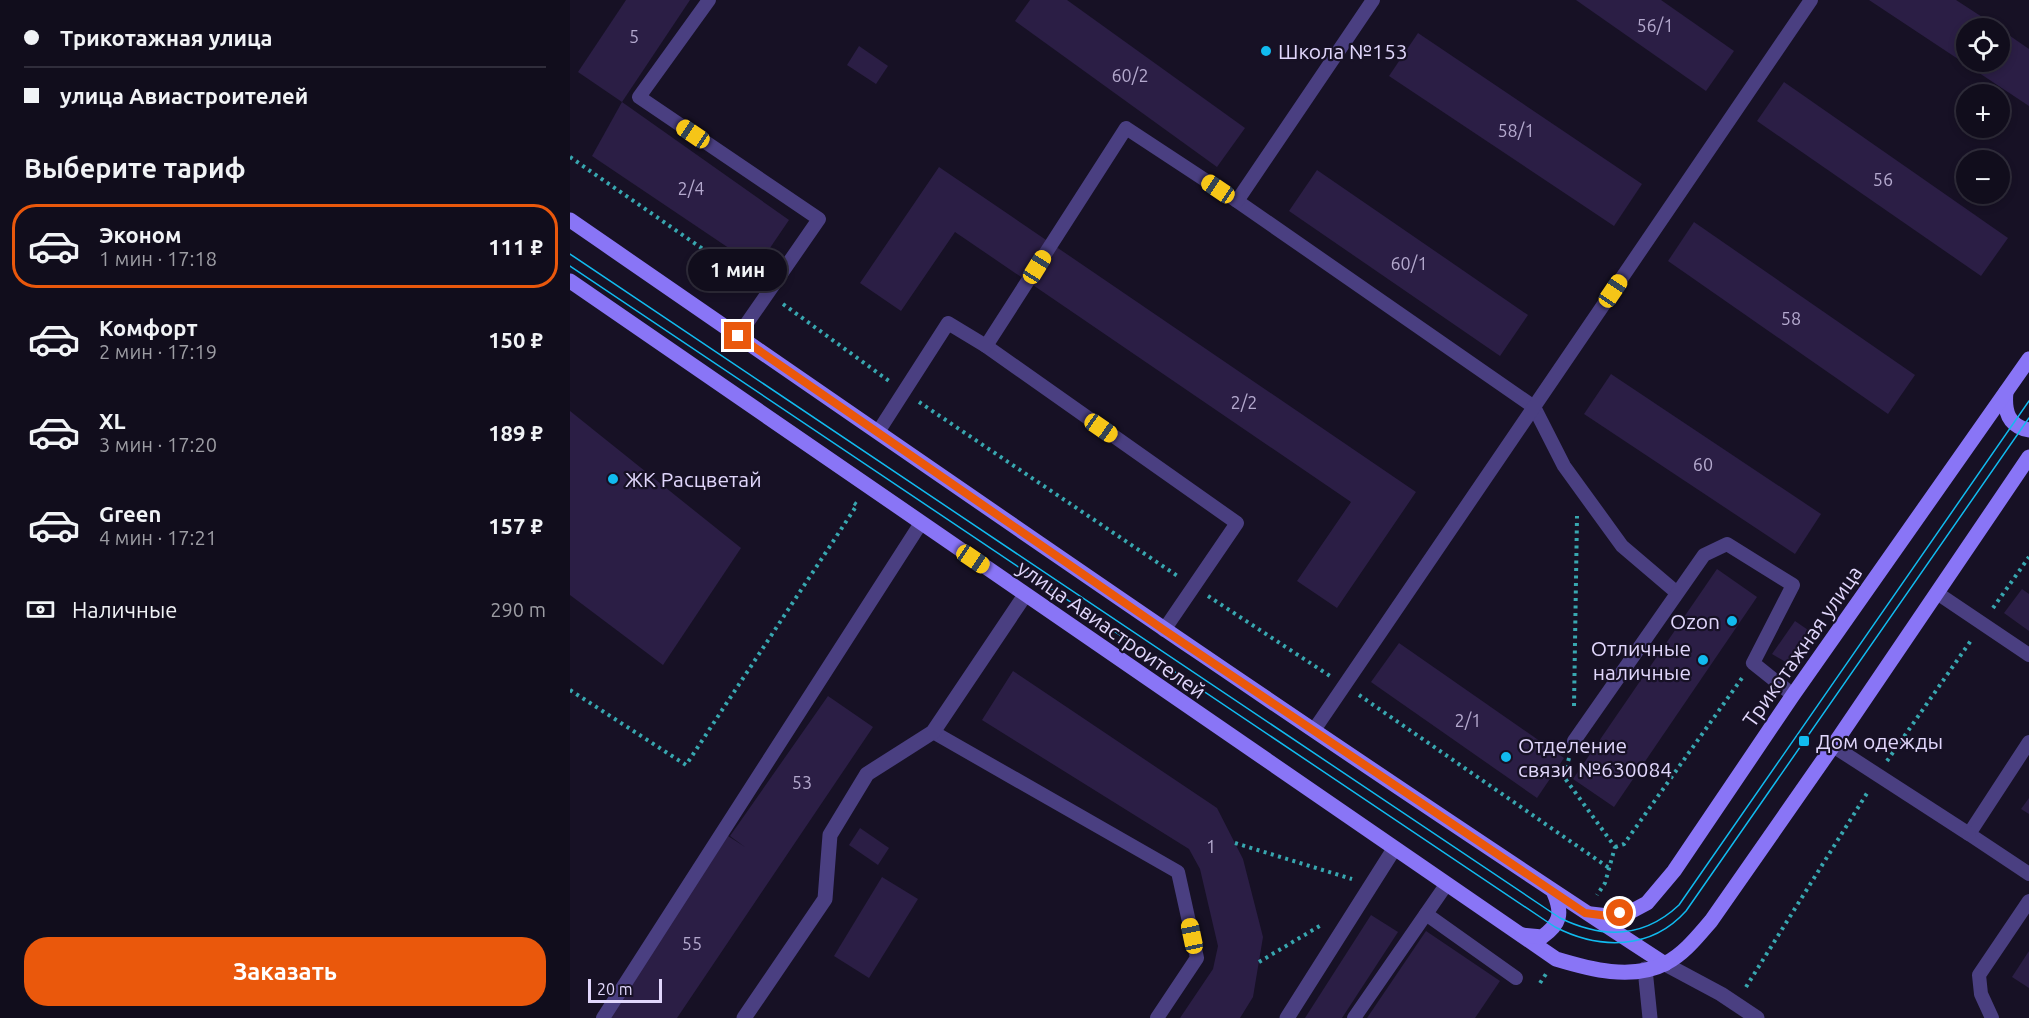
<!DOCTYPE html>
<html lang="ru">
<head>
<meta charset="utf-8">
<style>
  :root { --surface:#110d1c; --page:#1a1625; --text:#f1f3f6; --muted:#9c9ca3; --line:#302d3b; --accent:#ea580c }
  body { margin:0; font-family:Ubuntu,sans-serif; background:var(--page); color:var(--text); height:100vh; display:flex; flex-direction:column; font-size:22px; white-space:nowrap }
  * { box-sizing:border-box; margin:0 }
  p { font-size:20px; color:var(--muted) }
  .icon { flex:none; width:33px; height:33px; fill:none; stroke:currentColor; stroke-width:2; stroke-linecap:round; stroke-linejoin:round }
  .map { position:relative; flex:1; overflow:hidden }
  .details { display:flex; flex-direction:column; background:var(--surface); width:570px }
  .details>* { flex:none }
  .top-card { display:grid; align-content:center; height:132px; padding:0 24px; background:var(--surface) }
  .tools { position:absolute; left:1386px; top:18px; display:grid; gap:12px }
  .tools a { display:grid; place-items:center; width:54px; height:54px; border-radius:50%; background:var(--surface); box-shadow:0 3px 9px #0003,0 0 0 2px var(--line); font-size:30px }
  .scale { position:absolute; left:18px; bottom:15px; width:74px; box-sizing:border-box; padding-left:6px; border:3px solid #e1d7fc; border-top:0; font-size:16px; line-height:21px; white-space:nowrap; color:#e1d7fc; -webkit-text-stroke:4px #171125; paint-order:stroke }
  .end { position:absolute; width:27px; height:27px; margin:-14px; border:8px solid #ea580c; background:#fff; box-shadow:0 0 0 3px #fff }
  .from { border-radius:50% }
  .bubble { position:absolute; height:42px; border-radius:21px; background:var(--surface); box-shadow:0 3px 9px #0003,0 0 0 2px var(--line); font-size:20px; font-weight:700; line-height:42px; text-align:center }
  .car { position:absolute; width:18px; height:36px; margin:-18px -9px; border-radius:8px; box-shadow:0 0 4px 2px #0007; background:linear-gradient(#f5c518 24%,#345 0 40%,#f5c518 0 76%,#345 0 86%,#f5c518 0) }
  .top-card b { display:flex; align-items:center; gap:21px; height:57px; font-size:22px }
  .top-card b+b { border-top:2px solid var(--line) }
  .top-card i { width:15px; height:15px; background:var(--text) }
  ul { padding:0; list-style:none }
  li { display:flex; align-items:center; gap:18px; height:84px; margin:0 12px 9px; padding:0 12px; border:3px solid transparent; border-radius:24px }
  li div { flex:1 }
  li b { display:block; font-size:22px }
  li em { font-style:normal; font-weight:700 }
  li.current { border-color:var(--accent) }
  li>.icon { width:54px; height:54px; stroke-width:1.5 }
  h2 { padding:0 24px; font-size:27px; line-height:72px }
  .pay { display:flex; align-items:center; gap:15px; height:66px; padding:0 24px; font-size:22px }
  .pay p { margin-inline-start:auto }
  .primary-button { display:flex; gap:12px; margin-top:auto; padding:12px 24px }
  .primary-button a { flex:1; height:69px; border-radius:24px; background:var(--accent); color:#fff; font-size:24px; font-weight:700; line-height:69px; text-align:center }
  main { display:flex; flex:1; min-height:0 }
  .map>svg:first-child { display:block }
  .building { fill:#2b1e45 }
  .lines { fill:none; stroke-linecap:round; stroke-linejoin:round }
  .path { stroke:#38a7b0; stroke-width:4; stroke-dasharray:3 4.5; stroke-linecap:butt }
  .lane { stroke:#4a3f81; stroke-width:14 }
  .street { stroke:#4a3f81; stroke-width:15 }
  .secondary { stroke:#8975f6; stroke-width:15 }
  .tram { stroke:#11bbef; stroke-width:1.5 }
  .route { stroke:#ea580c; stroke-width:8 }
  .poi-dot { fill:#11bbef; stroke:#171125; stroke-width:2 }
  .labels { text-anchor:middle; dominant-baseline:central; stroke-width:4.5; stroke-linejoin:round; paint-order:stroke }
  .number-label { font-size:18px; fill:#b4a9ce }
  .poi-label { font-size:21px; fill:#e1d7fc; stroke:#171125; text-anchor:start }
  .street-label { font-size:21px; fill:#e1d7fc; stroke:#171125 }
</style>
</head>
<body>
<main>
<section class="details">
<div class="top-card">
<b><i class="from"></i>Трикотажная улица</b>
<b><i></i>улица Авиастроителей</b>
</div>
<h2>Выберите тариф</h2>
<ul>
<li class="current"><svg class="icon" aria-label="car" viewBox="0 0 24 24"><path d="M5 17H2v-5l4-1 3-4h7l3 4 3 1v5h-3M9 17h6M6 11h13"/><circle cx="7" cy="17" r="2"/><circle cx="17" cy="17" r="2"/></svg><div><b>Эконом</b><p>1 мин · 17:18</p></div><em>111 ₽</em></li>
<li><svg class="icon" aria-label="car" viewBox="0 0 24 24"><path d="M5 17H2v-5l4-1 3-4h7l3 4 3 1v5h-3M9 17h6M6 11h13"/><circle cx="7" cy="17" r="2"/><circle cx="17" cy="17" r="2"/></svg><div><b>Комфорт</b><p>2 мин · 17:19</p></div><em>150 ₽</em></li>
<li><svg class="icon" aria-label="car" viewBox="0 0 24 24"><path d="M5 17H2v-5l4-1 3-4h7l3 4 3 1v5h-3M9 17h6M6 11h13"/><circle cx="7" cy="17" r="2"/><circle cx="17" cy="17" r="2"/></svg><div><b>XL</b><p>3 мин · 17:20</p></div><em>189 ₽</em></li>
<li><svg class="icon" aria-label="car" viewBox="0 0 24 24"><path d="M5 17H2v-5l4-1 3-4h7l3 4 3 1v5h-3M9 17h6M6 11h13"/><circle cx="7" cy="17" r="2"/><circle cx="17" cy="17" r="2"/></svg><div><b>Green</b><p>4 мин · 17:21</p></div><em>157 ₽</em></li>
</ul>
<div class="pay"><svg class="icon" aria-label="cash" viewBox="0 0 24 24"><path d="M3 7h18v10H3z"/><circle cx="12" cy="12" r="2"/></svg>Наличные<p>290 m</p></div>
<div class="primary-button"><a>Заказать</a></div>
</section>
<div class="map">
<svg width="1459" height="1018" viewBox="0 0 1459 1018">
  <rect width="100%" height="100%" fill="#171125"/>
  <g class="building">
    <polygon points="56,0 120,0 52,102 8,72"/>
    <polygon points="460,0 497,0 675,128 647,167 445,21"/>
    <polygon points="1006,0 1091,0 1164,51 1136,91"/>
    <polygon points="1299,0 1386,0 1429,28 1396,28 1396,62 1430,62 1430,29 1459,49 1459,106"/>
    <polygon points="848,33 1072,184 1044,226 819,76"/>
    <polygon points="289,46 318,66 306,84 277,65"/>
    <polygon points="1214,82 1438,238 1411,276 1187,121"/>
    <polygon points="52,102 219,220 187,267 22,156"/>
    <polygon points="369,167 846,492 767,608 727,581 781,502 385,232 331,311 290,283"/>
    <polygon points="747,170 958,315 930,356 719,211"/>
    <polygon points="1124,222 1345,375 1318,414 1098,261"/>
    <polygon points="1041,374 1251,514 1225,554 1014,414"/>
    <polygon points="0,411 171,548 93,665 0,595"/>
    <polygon points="1147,569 1187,597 1044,807 1003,779"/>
    <polygon points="1452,589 1459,594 1459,631 1434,613"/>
    <polygon points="1225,621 1241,632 1219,664 1202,654"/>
    <polygon points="829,643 994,758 967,798 801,682"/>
    <polygon points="443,671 647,808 673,859 693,937 683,997 670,1018 610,1018 643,969 648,946 630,869 619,849 412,720"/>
    <polygon points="258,696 303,727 107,1018 38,1018 158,836 175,847 160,836"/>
    <polygon points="1459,798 1459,814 1451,809"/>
    <polygon points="290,828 319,848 308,865 279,845"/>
    <polygon points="312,877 348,899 299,978 264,956"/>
    <polygon points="801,915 828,932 772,1018 735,1018"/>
    <polygon points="856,931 930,981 905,1018 797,1018"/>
    <polygon points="1459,951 1459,988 1442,977"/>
  </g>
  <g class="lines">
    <g class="path">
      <polyline points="0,157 182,283"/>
      <polyline points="213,304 319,381"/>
      <polyline points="349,402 609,577"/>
      <polyline points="638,596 760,676"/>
      <polyline points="1423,608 1459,557"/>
      <polyline points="0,690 116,765 287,505 284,503"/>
      <polyline points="789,695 1039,868"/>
      <polyline points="1004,706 1007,516"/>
      <polyline points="999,758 994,777 1045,847 1035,883 1027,895"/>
      <polyline points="1317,761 1402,639"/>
      <polyline points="665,843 782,879"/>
      <polyline points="1045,847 1054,844 1172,678"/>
      <polyline points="689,962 753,924"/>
      <polyline points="970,983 976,974"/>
      <polyline points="1176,987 1299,790"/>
    </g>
    <g class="lane">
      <polyline points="139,0 69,97 249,219 168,336"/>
      <polyline points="667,201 964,407 994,466 1052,546 1106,592"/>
      <polyline points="416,346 667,523 594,630"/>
      <polyline points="308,432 378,323 416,346 556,128 667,201 803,0"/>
      <polyline points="1367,593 1459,655"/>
      <polyline points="744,730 1241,0"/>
      <polyline points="363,732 608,872 627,958 587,1018"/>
      <polyline points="1004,741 1134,555 1157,544 1223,585 1183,663 1223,695"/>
      <polyline points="1459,742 1399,834 1459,874"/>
      <polyline points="1263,746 1399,834"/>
      <polyline points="856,914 946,978"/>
      <polyline points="33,1018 351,523"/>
      <polyline points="784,1018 876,885"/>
      <polyline points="1422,1018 1411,994 1409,975 1459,901"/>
    </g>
    <g class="street">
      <polyline points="1095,964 1151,994 1187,1018"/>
      <polyline points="1075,969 1080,1018"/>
      <polyline points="174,1018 255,899 260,835 297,774 363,732 455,595"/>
      <polyline points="717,1018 824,849"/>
    </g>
    <g class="secondary">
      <path d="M0,220C363,470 726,723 1095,964"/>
      <path d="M0,281L986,959C1019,969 1062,981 1096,963C1114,954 1128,936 1141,921L1263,746L1459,457"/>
      <path d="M1436,392C1434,411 1438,426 1459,430"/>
      <polyline points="1021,914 1038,916 1062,911 1077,903 1104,871 1223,695 1459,359"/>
      <path d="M952,935L972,937C990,924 993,914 984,893"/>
    </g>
    <g class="tram">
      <path d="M0,254L990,918C1033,939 1074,938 1109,905L1459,401"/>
      <path d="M0,266L985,927C1030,950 1081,950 1116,911L1459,418"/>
    </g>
  </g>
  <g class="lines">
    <polyline class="route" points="168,336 594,630 1015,913 1038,916 1050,913"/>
  </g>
  <g class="poi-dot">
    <circle cx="696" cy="51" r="6"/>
    <circle cx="43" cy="479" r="6"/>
    <circle cx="1162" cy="621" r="6"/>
    <circle cx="1133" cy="660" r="6"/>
    <rect x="1228" y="735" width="12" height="12" rx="3"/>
    <circle cx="936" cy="757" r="6"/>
  </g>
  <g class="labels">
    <g class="number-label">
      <text x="1085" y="25">56/1</text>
      <text x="64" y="36">5</text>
      <text x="560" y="75">60/2</text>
      <text x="946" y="130">58/1</text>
      <text x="1313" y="179">56</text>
      <text x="121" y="188">2/4</text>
      <text x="839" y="263">60/1</text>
      <text x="1221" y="318">58</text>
      <text x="674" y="402">2/2</text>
      <text x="1133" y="464">60</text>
      <text x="898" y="720">2/1</text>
      <text x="232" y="782">53</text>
      <text x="641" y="846">1</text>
      <text x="122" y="943">55</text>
    </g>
    <g class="poi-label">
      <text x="708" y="51">Школа №153</text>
      <text x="55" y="479">ЖК Расцветай</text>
      <text x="1150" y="621" text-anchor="end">Ozon</text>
      <text x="1121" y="648" text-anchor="end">Отличные<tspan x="1121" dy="24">наличные</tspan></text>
      <text x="1246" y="741">Дом одежды</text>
      <text x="948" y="745">Отделение<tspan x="948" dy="24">связи №630084</tspan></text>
    </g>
    <g class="street-label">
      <text transform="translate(542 629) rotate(35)">улица Авиастроителей</text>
      <text transform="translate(1232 646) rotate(-55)">Трикотажная улица</text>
    </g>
  </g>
</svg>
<div class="tools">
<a><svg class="icon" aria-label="locate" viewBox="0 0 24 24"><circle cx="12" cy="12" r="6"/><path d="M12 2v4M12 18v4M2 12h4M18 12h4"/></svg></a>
<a>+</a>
<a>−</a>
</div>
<div class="scale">20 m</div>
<i class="end from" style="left:1050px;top:913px"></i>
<i class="end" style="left:168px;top:336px"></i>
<div class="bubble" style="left:118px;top:249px;width:99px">1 мин</div>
<i class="car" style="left:123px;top:134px;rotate:304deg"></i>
<i class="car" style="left:648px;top:189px;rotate:304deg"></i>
<i class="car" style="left:467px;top:267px;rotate:32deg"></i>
<i class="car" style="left:1043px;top:291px;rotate:34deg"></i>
<i class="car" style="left:531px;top:428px;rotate:125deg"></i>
<i class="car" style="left:403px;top:559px;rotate:124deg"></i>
<i class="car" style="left:622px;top:936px;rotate:348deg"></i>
</div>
</main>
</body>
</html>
